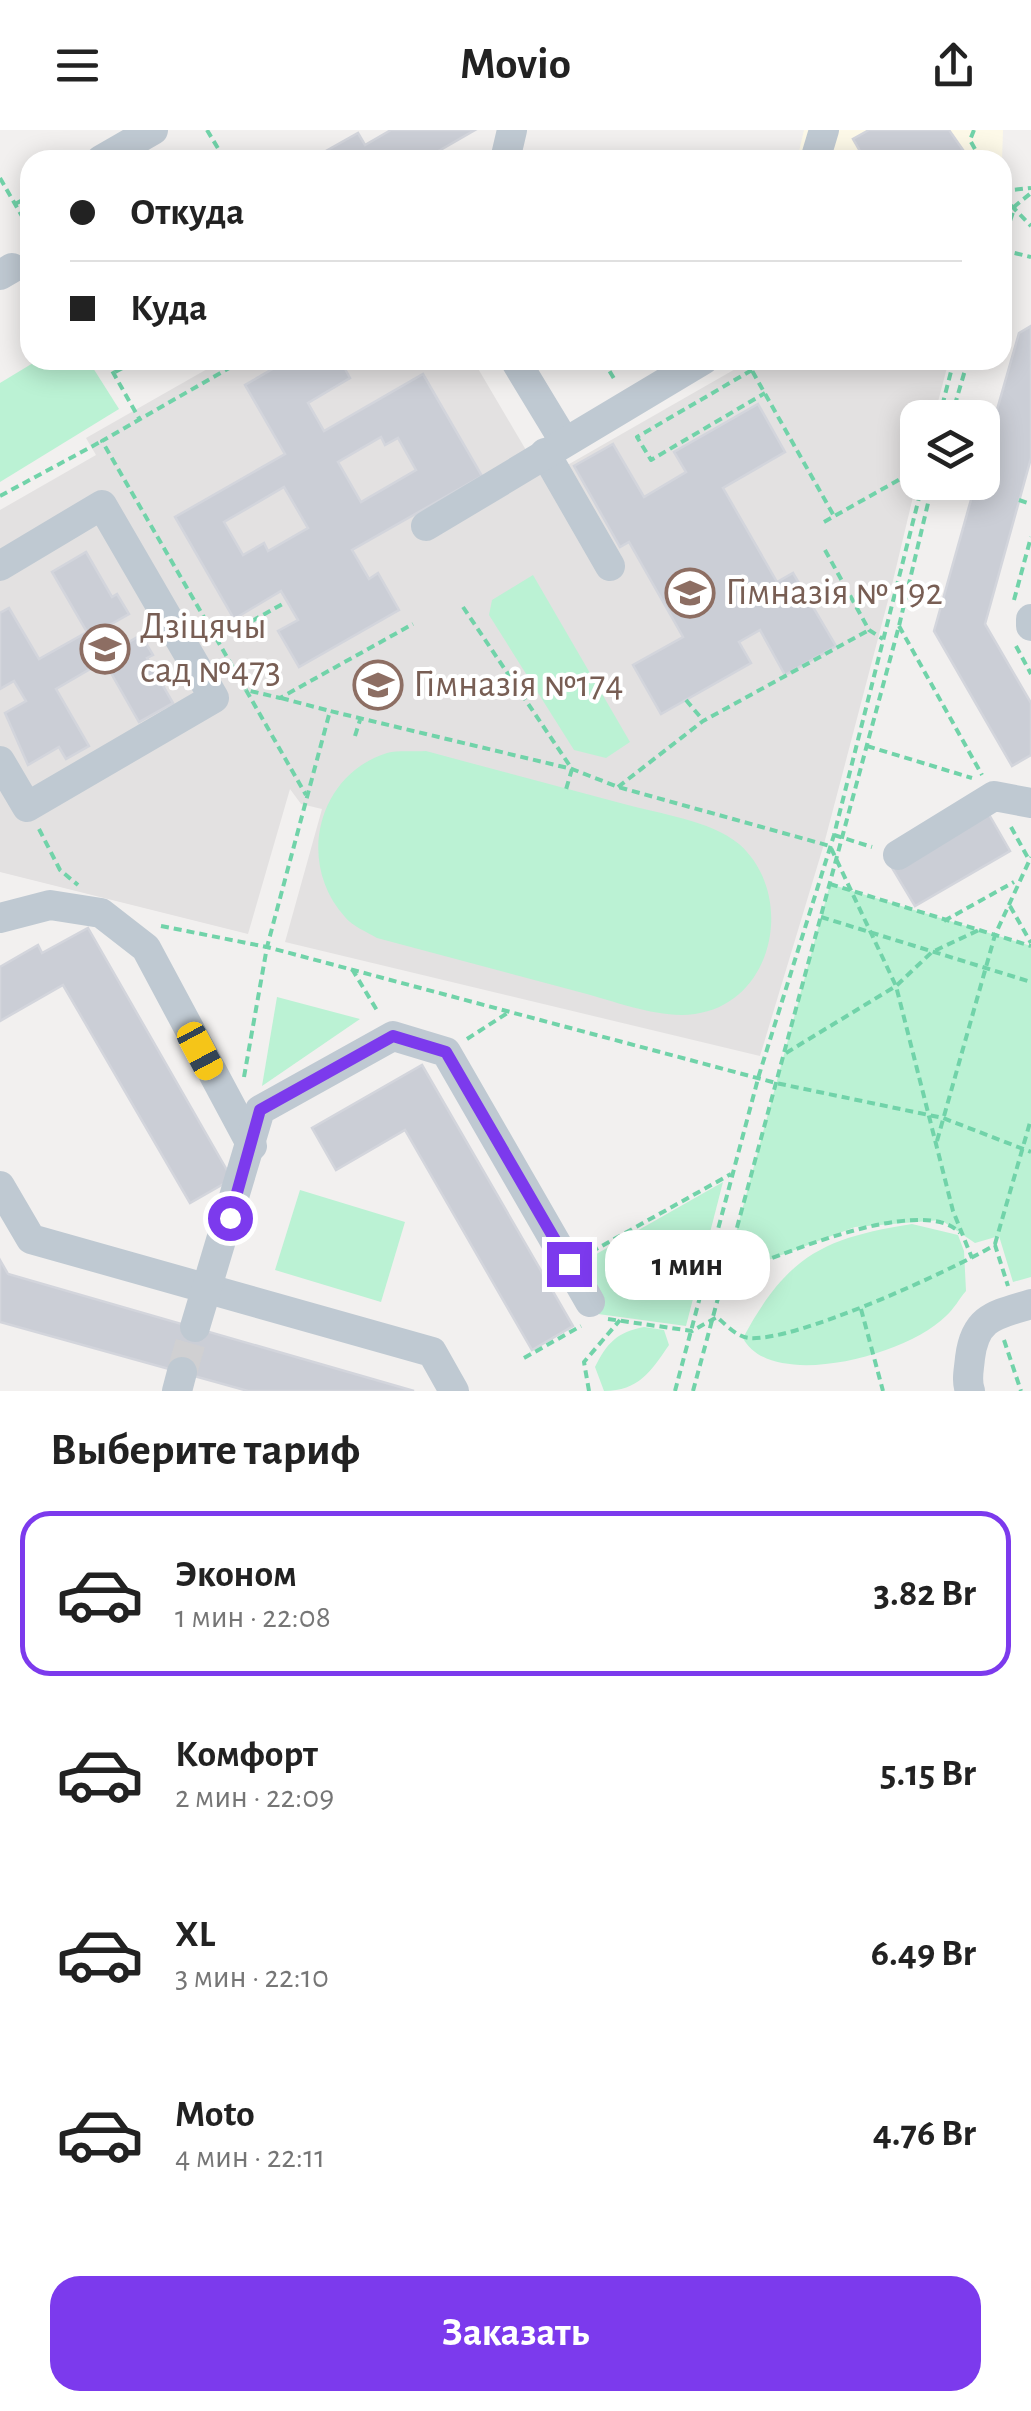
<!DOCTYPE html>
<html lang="ru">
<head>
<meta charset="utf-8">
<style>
  :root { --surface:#fff; --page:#f6f6f6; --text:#222; --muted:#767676; --line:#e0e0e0; --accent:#7c3aed }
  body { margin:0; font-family:"Alegreya Sans",sans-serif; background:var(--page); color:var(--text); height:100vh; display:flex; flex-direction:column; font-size:38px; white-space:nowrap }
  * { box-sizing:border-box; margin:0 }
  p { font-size:32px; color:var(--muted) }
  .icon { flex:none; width:55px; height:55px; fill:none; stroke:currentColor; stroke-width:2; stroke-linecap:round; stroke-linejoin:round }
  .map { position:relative; height:1261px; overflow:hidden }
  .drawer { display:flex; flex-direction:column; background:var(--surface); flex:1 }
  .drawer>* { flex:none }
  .guide { position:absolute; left:20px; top:20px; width:992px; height:220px; border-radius:30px; box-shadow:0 5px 25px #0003; display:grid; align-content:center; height:220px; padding:0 50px; background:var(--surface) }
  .tools { position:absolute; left:900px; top:270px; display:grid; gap:20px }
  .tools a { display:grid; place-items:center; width:100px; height:100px; border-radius:20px; background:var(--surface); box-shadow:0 5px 25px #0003; font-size:50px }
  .end { position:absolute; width:45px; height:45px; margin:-22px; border:12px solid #7c3aed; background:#fff; box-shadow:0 0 0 5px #fff }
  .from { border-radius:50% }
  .bubble { position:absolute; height:70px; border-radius:30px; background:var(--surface); box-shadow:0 5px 25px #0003; font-size:32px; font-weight:700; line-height:70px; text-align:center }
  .car { position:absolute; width:30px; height:60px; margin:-30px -15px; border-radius:12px; box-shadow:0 0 8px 2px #0007; background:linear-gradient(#f5c518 24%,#345 0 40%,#f5c518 0 76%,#345 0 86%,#f5c518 0) }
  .guide b { display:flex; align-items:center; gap:35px; height:95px; font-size:38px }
  .guide b+b { border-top:2px solid var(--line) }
  .guide i { width:25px; height:25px; background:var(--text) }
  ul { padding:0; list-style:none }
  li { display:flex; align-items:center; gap:30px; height:165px; margin:0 20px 15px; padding:0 30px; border:5px solid transparent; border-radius:30px }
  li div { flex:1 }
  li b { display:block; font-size:38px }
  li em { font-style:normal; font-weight:700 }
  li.active { border-color:var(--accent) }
  li>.icon { width:90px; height:90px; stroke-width:1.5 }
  h2 { padding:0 50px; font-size:45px; line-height:120px }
  .cta { display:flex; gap:20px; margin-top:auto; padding:20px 50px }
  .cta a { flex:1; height:115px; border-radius:30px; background:var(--accent); color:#fff; font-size:40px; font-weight:700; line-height:115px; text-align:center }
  header { display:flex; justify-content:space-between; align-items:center; height:130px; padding:0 50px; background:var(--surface); font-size:45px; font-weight:700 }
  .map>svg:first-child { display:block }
  .commercial { fill:#fdf9e8 }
  .education { fill:#e3e1e1 }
  .green { fill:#bbf2d4 }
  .building { fill:#cbced6; stroke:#d3d5dc; stroke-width:2.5; fill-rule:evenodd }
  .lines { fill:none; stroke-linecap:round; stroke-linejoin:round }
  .minor-tunnel { stroke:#d0d0d2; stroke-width:30; stroke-dasharray:30 15; stroke-linecap:butt }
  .path { stroke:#71d3a9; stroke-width:4; stroke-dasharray:8 5; stroke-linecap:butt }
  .minor { stroke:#bfc9d2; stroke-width:30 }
  .route { stroke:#7c3aed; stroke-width:12 }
  .labels { text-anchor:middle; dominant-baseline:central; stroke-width:8; stroke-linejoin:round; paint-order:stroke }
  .education-label { font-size:38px; fill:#785e54; stroke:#fff; text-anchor:start }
</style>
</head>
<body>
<header><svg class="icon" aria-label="menu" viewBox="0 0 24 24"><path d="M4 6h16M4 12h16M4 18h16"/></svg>Movio<svg class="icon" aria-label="share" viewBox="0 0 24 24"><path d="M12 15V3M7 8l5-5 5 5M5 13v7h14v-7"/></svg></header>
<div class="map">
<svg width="1031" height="1261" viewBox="0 0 1031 1261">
  <rect width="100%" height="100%" fill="#f2f0ef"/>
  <polygon class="commercial" points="804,0 1003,0 1002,30 797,30"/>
  <polygon class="education" points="223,230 473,230 543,349 751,230 949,230 934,287 918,288 917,350 891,459 824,714 760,926 285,812 322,679 301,674 290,659 248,804 0,742 0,380 96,325 86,308"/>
  <g class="green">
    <polygon points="38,230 88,230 119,279 0,352 0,253"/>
    <polygon points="533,445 630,612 606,628 574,620 489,485 492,470"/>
    <path d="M426,621C492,639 558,656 624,674C659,684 710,690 739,714C796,764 775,873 695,884C660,889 617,872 583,863C515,845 446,826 377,808C367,802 352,796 345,787C296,733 317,645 387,623C398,620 414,622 426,621Z"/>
    <polygon points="830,754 1031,816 1031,1147 1013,1152 999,1106 975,1113 941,1090 855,1097 724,1147"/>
    <polygon points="277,867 360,889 262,956"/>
    <polygon points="723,1052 686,1196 598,1184 577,1135"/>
    <polygon points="300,1060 405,1092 381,1172 275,1140"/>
    <path d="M912,1094L958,1105L964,1121L966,1161C959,1169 954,1179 946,1186C905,1227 770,1261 743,1208C787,1126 823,1108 912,1094Z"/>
    <path d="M644,1197L664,1200L669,1215C651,1241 639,1261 604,1261L595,1237C607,1213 617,1202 644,1197Z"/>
  </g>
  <g class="building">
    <polygon points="391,0 475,0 423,30 310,30 358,3 365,15"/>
    <polygon points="869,0 949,0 970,30 844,30 860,21 853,9"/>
    <polygon points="1031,196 1031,328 985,494 1031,573 1031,625 1012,636 934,501 976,352 982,352 982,332 1019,203"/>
    <path d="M288,230H340L350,248L308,273L324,301L423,244L482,346L352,420L369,449L378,443L399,480L299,537L278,501L298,490L281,461L234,489L175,387L285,324L245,255ZM381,307L385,315L398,308L416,340L361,372L338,332ZM284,357L308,398L268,421L264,413L243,425L224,392Z"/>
    <polygon points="758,274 785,322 723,358 777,452 793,443 836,516 785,545 760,500 739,512 751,533 661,584 633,535 683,507 629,412 620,417 574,336 613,314 644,367 686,342 674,322"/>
    <polygon points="86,422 112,467 117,464 129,484 108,496 120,517 141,505 153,525 147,528 173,573 139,592 104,531 56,559 89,616 66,629 59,617 28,635 5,583 26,571 14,551 0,559 0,483 9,478 39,529 87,502 52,442"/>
    <polygon points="987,681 1010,721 915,776 891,736"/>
    <polygon points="88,798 232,1049 190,1073 63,855 0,891 0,837 38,815 42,823"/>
    <polygon points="422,935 573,1196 532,1220 405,1000 336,1040 312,998"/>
    <polygon points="0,1130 8,1144 414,1261 248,1261 0,1192"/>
  </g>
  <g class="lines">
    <polyline class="minor-tunnel" points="182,1242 195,1197"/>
    <g class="path">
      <polyline points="207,0 225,30"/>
      <polyline points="974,0 970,10 981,30"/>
      <polyline points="0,48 30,100"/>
      <polyline points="1002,61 1031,58"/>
      <polyline points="1002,66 1031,96"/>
      <polyline points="15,74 30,66"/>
      <polyline points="1002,115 1015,76 1031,63"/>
      <polyline points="1002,120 1031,127"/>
      <polyline points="106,230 140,290"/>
      <polyline points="243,230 102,311 246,560 280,568 413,494"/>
      <polyline points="603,230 616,252"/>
      <polyline points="746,230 834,386"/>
      <polyline points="752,240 637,307 651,330 765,263"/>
      <polyline points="115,242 137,230"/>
      <polyline points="939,288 954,230"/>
      <polyline points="951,288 968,230"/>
      <polyline points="962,352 975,357"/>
      <polyline points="0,366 102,311"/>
      <polyline points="1019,370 1031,374"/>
      <polyline points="824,392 918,339"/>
      <polyline points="825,420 869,500 883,509"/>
      <polyline points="1014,470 1031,407"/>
      <polyline points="463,477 572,639 565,663"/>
      <polyline points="899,496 982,645"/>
      <polyline points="218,510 286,472"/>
      <polyline points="1016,516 1031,544"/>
      <polyline points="246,560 306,665"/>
      <polyline points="281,568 330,581"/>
      <polyline points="686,570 702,589"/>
      <polyline points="355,606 360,590"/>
      <polyline points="867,616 972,648"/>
      <polyline points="618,657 703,591 869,500"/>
      <polyline points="1011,697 1028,728"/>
      <polyline points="39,699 60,740 78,755"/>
      <polyline points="834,705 872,717"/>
      <polyline points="830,754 1031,816"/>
      <polyline points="1010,776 1031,813"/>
      <polyline points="821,787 1031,852"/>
      <polyline points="944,791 1014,752"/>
      <polyline points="161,796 267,817 776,953 943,988 1031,1022"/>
      <polyline points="352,839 378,882"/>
      <polyline points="467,909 509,882"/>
      <polyline points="786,923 896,856 932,822 979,800"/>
      <polyline points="244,947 267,817 330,581 572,639 618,657 830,716 896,856 953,1081 972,1128"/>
      <polyline points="937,1011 995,805 1031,727"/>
      <polyline points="995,1114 1031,989"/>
      <polyline points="591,1122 731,1044"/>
      <path d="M724,1147C771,1129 922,1062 960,1103"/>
      <polyline points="861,1179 883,1261"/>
      <path d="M608,1189L692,1201L717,1187C726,1195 737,1207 749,1208C796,1212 950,1141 995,1115L1008,1156"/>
      <polyline points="1004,1210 1021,1261"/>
      <polyline points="524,1228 581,1196"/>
      <polyline points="589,1261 584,1232 620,1190"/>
      <polyline points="675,1261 759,945 834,705 923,352"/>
      <polyline points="693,1261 899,496 933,352"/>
    </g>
    <g class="minor">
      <polyline points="101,30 153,0"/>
      <polyline points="505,30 512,0"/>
      <polyline points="815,30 824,0"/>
      <polyline points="0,145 12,138"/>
      <polyline points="515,230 558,301"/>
      <polyline points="545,323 610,436"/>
      <polyline points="426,396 703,230"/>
      <polyline points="0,436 102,375 214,568 27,677 0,631"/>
      <polyline points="1031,489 1031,496"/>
      <polyline points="898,725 994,666 1031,673"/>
      <polyline points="0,788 50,775 101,783 146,818 252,1016"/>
      <polyline points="0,1056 31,1109 432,1222 454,1261"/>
      <polyline points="195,1197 260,980 393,906 446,922 590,1172"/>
      <polyline points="177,1261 182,1242"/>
      <path d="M970,1261C966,1250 969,1240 970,1228C975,1187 995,1185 1031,1174"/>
    </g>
  </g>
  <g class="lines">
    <polyline class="route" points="230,1088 260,980 393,906 446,922 569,1134"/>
  </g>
  <defs>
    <g id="school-ring" transform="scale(2.5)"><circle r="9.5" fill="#fff" stroke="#8d6e63" stroke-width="1.5"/><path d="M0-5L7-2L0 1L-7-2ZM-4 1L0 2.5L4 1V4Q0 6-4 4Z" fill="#8d6e63"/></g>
  </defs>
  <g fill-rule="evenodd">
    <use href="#school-ring" x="690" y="463"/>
    <use href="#school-ring" x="105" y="519"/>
    <use href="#school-ring" x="378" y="555"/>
  </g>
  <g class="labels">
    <g class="education-label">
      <text x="725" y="463">Гімназія № 192</text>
      <text x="140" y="497">Дзіцячы<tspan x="140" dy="44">сад №473</tspan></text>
      <text x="413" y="555">Гімназія №174</text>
    </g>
  </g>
</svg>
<div class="tools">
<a><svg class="icon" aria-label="layers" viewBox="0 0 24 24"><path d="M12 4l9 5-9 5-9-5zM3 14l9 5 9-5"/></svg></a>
</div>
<i class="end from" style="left:230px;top:1088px"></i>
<i class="end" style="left:569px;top:1134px"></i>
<div class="bubble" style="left:605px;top:1100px;width:165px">1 мин</div>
<i class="car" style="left:200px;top:921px;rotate:152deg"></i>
<div class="guide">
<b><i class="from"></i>Откуда</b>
<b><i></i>Куда</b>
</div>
</div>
<section class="drawer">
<h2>Выберите тариф</h2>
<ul>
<li class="active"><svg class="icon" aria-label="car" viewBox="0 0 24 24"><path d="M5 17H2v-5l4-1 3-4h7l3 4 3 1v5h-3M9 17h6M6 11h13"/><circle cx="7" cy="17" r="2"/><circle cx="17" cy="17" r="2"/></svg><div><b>Эконом</b><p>1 мин · 22:08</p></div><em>3.82 Br</em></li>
<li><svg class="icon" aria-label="car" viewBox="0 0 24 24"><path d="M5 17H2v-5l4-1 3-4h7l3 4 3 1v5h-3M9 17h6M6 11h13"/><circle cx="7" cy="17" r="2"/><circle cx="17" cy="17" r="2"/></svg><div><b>Комфорт</b><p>2 мин · 22:09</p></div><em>5.15 Br</em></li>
<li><svg class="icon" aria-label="car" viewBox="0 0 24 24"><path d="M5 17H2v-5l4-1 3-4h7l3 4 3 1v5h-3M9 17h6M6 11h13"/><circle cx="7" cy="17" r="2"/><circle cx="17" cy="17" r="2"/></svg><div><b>XL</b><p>3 мин · 22:10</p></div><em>6.49 Br</em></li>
<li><svg class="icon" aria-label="car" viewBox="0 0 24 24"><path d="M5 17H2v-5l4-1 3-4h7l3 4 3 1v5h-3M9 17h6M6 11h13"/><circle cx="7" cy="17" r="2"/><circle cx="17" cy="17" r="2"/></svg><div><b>Moto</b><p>4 мин · 22:11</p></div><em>4.76 Br</em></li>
</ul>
<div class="cta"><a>Заказать</a></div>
</section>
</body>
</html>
